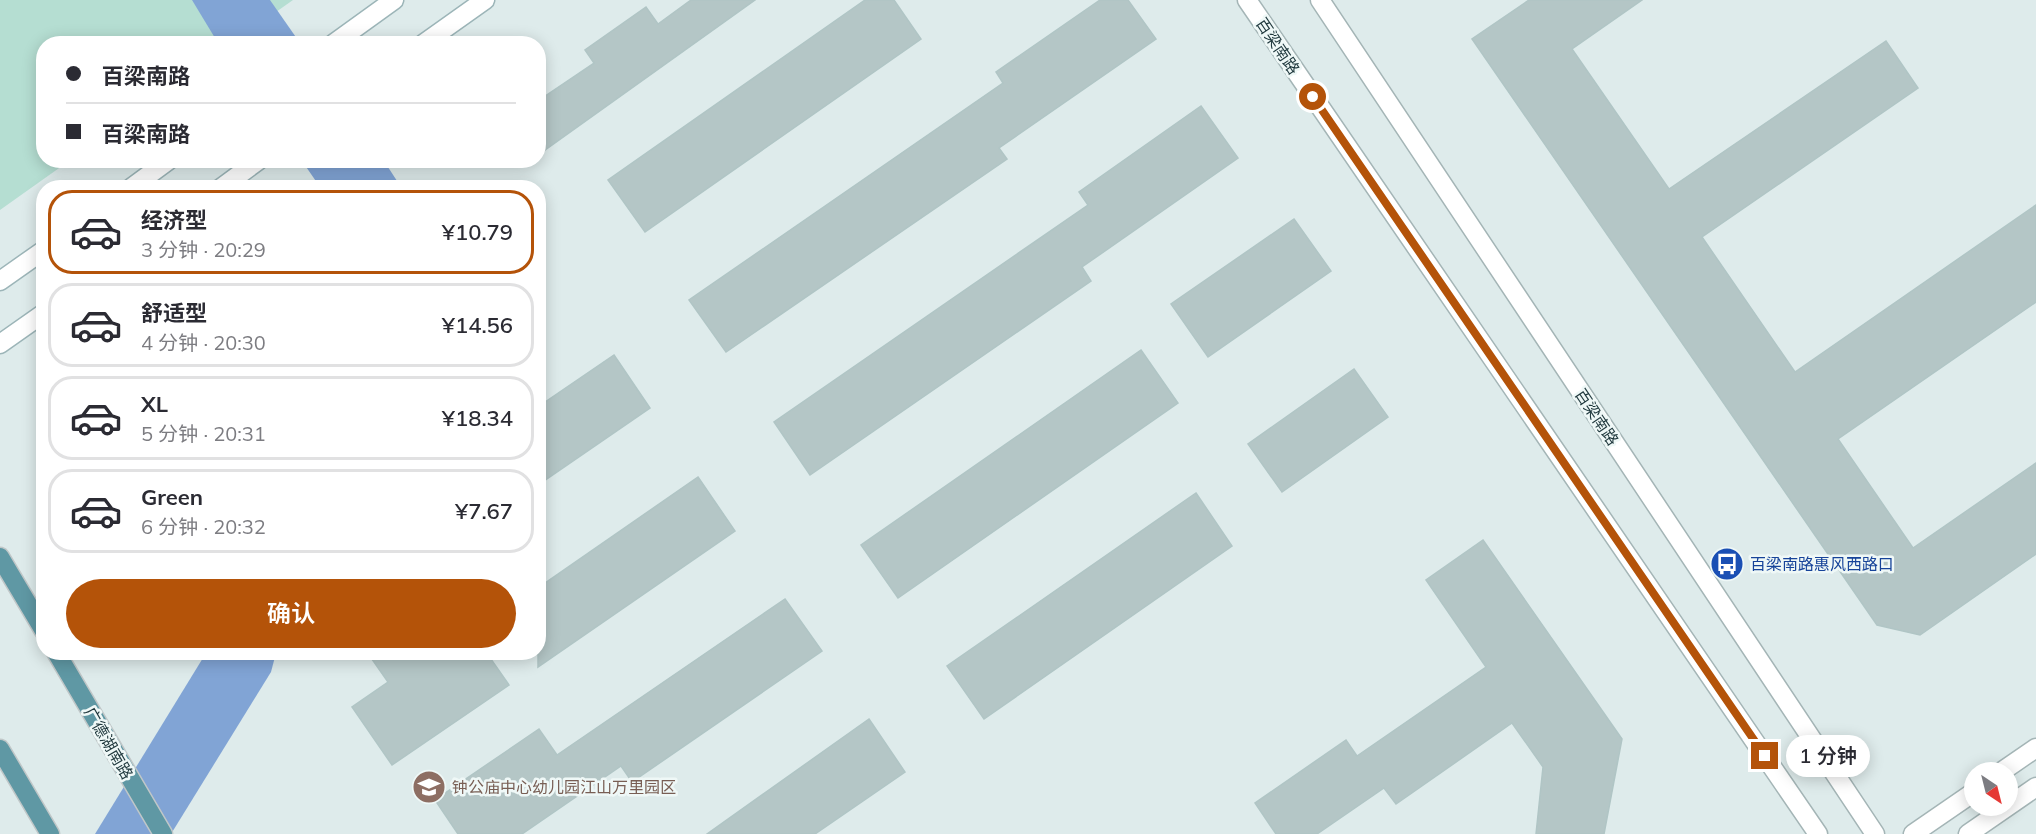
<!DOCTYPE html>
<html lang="zh">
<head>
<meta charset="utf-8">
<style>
  :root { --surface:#fff; --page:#f7f7f7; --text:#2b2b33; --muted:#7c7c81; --line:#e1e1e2; --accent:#b45309 }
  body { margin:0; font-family:Mulish,"Noto Sans SC",sans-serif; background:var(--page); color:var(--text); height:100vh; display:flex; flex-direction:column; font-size:22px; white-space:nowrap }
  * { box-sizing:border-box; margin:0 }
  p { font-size:20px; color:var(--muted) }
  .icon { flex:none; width:33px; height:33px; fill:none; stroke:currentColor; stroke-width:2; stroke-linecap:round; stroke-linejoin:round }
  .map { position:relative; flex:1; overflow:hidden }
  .side { position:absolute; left:36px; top:180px; width:510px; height:480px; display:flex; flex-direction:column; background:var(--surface); border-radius:24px; box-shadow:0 3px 15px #0003 }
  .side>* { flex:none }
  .banner { position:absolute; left:36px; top:36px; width:510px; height:132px; border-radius:24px; box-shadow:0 3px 15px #0003; display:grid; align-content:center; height:132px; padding:0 30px; background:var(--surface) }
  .needle { width:39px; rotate:145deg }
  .fabs { position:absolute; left:1964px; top:762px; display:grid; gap:12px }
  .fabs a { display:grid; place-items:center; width:54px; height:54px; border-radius:50%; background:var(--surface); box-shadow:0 3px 15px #0003; font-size:30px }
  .end { position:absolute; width:27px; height:27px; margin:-14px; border:8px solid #b45309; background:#fff; box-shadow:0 0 0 3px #fff }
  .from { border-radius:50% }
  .bubble { position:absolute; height:42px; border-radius:21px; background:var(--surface); box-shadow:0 3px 15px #0003; font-size:20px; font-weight:600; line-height:42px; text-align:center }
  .banner b { display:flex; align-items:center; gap:21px; height:57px; font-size:22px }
  .banner b+b { border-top:2px solid var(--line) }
  .banner i { width:15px; height:15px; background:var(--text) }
  ul { padding:10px 0 0; list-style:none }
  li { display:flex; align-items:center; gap:18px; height:84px; margin:0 12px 9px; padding:0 18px; border:3px solid var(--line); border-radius:24px }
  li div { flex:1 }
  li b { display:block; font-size:22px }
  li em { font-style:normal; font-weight:600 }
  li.active { border-color:var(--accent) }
  li>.icon { width:54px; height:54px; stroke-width:1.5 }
  .cta { display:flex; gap:12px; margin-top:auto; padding:12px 30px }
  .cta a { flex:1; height:69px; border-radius:36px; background:var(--accent); color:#fff; font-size:24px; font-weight:600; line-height:69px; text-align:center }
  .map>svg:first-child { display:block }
  .green { fill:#b5ded2 }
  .water { fill:#81a4d5 }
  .building { fill:#b4c6c6; stroke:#b0c5c5; stroke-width:1.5 }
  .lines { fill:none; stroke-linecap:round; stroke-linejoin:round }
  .tertiary-casing { stroke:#a4b5b6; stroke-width:21 }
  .secondary-casing { stroke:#9cb5b8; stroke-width:21 }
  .primary-casing { stroke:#c0c7c8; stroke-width:21 }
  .tertiary { stroke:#fff; stroke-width:18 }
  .secondary { stroke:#fff; stroke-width:18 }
  .primary { stroke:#5f98a4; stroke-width:18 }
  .route { stroke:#b45309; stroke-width:8 }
  .labels { text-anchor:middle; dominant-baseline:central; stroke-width:5; stroke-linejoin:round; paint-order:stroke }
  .street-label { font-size:16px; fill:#1e373c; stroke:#eff8f7 }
  .transit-label { font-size:16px; fill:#164399; stroke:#eff8f7; text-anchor:start }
  .education-label { font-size:16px; fill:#785e54; stroke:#eff8f7; text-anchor:start }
</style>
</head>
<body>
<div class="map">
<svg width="2036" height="834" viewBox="0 0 2036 834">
  <rect width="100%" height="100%" fill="#deebeb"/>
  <polygon class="green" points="0,0 293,0 232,43 44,44 44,160 69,161 0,210"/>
  <g class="water">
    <polygon points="192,0 270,0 300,43 218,43"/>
    <polygon points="302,161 384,161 401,187 320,187"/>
    <polygon points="206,653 276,653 271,672 171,834 95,834"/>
  </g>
  <g class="building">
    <polygon points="691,0 755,0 538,155 538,101 594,63 585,50 646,7 658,24"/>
    <polygon points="865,0 894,0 921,39 645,232 608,180"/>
    <polygon points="1100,0 1128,0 1156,39 999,148 1007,159 726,352 689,300 1003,83 996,72"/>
    <polygon points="1529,0 1642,0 1572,49 1669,189 1886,41 1918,88 1702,237 1795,372 2036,205 2036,302 1838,439 1913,548 2036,463 2036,554 1920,635 1877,625 1472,39"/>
    <polygon points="1201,106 1238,158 1082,267 1091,281 810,475 774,422 1088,205 1079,192"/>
    <polygon points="1294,219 1331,271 1208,357 1171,304"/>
    <polygon points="1141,350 1178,403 898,598 861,545"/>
    <polygon points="614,355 650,408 538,485 538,407"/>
    <polygon points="1354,369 1388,417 1282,492 1248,444"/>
    <polygon points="698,477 735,531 538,667 538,588"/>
    <polygon points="1196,493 1232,546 984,719 947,666"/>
    <polygon points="1483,540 1622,739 1604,834 1536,834 1543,767 1512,723 1396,804 1384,788 1317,834 1276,834 1255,803 1346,740 1357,756 1486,667 1426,580"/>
    <polygon points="785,599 822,651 632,782 621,766 522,834 458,834 435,800 539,729 557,755"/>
    <polygon points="367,652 486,652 509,685 392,765 352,707 388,682"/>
    <polygon points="869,719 905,772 815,834 707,834"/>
  </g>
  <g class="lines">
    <g class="tertiary-casing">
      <g id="tertiary">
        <polyline points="1247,0 1818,834"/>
        <polyline points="1320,0 1875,834"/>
        <polyline points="2001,772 2036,748"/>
        <polyline points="1913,834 1974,792"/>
        <polyline points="1968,834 2036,787"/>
      </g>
    </g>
    <g class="secondary-casing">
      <g id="secondary">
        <polyline points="333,44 394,0"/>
        <polyline points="423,44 485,0"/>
        <polyline points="131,188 169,160"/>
        <polyline points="221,188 259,160"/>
        <polyline points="0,281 44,250"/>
        <polyline points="0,344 44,313"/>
      </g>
    </g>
    <g class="primary-casing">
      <g id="primary">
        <polyline points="0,557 44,631"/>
        <polyline points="56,652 163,834"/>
        <polyline points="0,749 50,834"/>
      </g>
    </g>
    <use href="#tertiary" class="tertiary"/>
    <use href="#secondary" class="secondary"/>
    <use href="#primary" class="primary"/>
  </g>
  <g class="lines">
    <polyline class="route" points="1313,97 1765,756"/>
  </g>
  <defs>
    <g id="bus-disc" transform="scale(1.725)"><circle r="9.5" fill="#1a4fb4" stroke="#eff8f7"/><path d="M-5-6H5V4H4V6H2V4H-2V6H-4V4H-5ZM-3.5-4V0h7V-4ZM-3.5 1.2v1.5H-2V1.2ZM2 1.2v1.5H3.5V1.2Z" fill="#fff"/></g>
    <g id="school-disc" transform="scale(1.725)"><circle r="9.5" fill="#8d6e63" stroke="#eff8f7"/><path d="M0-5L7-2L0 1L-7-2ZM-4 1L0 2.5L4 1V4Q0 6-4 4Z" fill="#fff"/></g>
  </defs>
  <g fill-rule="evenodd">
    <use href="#bus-disc" x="1727" y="564"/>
    <use href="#school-disc" x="429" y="787"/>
  </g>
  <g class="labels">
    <g class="street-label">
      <text transform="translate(1278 46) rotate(56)">百梁南路</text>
      <text transform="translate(1597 417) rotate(56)">百梁南路</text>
      <text transform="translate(109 743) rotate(60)">广德湖南路</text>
    </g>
    <g class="transit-label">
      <text x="1750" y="564">百梁南路惠风西路口</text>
    </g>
    <g class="education-label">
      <text x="452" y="787">钟公庙中心幼儿园江山万里园区</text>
    </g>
  </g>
</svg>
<div class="fabs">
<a><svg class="needle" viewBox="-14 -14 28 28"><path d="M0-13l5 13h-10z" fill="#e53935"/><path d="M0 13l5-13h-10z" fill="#7c7c81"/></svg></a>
</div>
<i class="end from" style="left:1313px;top:97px"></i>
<i class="end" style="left:1765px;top:756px"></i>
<div class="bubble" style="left:1786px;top:735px;width:84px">1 分钟</div>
<div class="banner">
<b><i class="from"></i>百梁南路</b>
<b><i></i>百梁南路</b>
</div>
<section class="side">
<ul>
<li class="active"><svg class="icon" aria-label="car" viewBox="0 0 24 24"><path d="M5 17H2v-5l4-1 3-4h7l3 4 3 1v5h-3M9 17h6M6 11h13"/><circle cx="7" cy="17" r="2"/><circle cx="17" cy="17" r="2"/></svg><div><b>经济型</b><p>3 分钟 · 20:29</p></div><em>¥10.79</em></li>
<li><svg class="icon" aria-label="car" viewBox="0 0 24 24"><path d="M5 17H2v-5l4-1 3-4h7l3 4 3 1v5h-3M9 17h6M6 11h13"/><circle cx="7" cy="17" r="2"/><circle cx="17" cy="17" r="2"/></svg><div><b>舒适型</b><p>4 分钟 · 20:30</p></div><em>¥14.56</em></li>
<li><svg class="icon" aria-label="car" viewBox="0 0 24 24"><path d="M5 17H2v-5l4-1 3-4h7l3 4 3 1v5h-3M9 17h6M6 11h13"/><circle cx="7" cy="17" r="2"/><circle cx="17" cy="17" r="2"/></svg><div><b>XL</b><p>5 分钟 · 20:31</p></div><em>¥18.34</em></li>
<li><svg class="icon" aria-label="car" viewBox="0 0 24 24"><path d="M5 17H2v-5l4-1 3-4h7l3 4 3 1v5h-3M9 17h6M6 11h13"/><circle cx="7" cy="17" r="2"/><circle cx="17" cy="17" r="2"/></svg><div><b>Green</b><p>6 分钟 · 20:32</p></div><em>¥7.67</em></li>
</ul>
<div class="cta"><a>确认</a></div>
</section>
</div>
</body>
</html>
